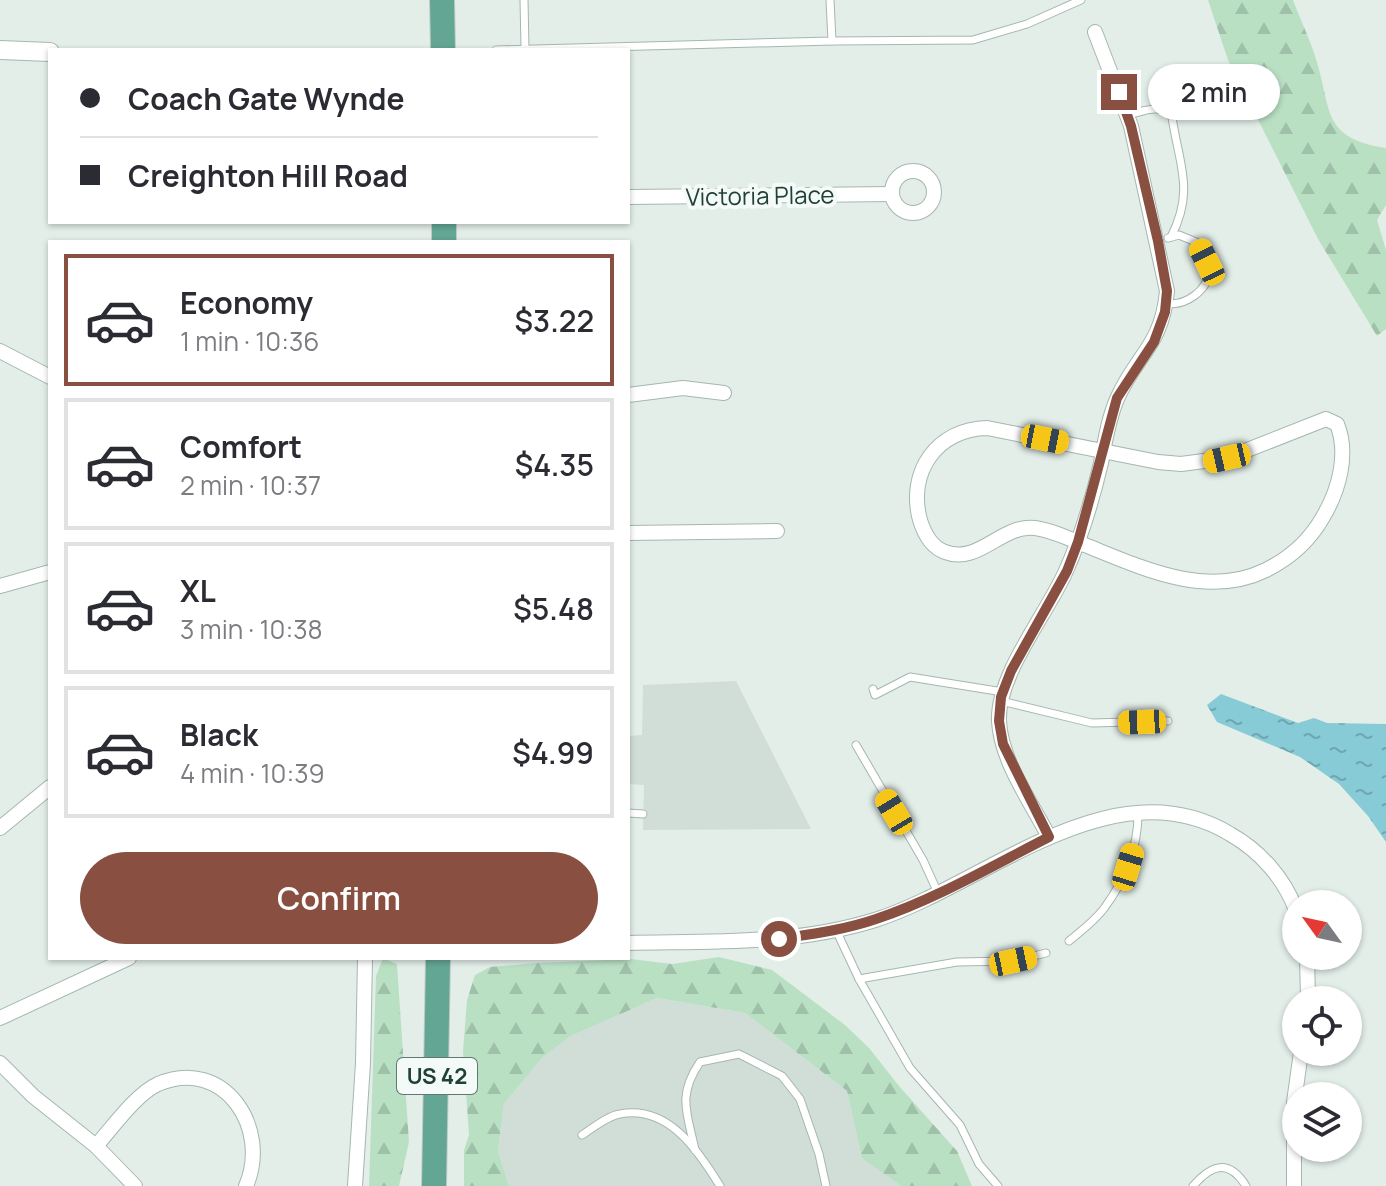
<!DOCTYPE html>
<html lang="en">
<head>
<meta charset="utf-8">
<style>
  :root { --surface:#fff; --page:#f2f2f3; --text:#2b2b33; --muted:#7c7c81; --line:#e1e1e2; --accent:#894f41 }
  body { margin:0; font-family:Manrope,sans-serif; background:var(--page); color:var(--text); height:100vh; display:flex; flex-direction:column; font-size:30px; white-space:nowrap }
  * { box-sizing:border-box; margin:0 }
  p { font-size:26px; color:var(--muted) }
  .icon { flex:none; width:44px; height:44px; fill:none; stroke:currentColor; stroke-width:2; stroke-linecap:round; stroke-linejoin:round }
  .map { position:relative; flex:1; overflow:hidden }
  .side { position:absolute; left:48px; top:240px; width:582px; height:720px; display:flex; flex-direction:column; background:var(--surface); border-radius:0px; box-shadow:0 2px 6px #0004 }
  .side>* { flex:none }
  .banner { position:absolute; left:48px; top:48px; width:582px; height:176px; border-radius:0px; box-shadow:0 2px 6px #0004; display:grid; align-content:center; height:176px; padding:0 32px; background:var(--surface) }
  .needle { width:52px; rotate:303deg }
  .controls { position:absolute; left:1282px; top:890px; display:grid; gap:16px }
  .controls a { display:grid; place-items:center; width:80px; height:80px; border-radius:50%; background:var(--surface); box-shadow:0 2px 6px #0004; font-size:40px }
  .end { position:absolute; width:36px; height:36px; margin:-18px; border:10px solid #894f41; background:#fff; box-shadow:0 0 0 4px #fff }
  .from { border-radius:50% }
  .bubble { position:absolute; height:56px; border-radius:28px; background:var(--surface); box-shadow:0 2px 6px #0004; font-size:26px; font-weight:600; line-height:56px; text-align:center }
  .car { position:absolute; width:24px; height:48px; margin:-24px -12px; border-radius:10px; box-shadow:0 0 6px 2px #0007; background:linear-gradient(#f5c518 24%,#345 0 40%,#f5c518 0 76%,#345 0 86%,#f5c518 0) }
  .banner b { display:flex; align-items:center; gap:28px; height:76px; font-size:30px }
  .banner b+b { border-top:2px solid var(--line) }
  .banner i { width:20px; height:20px; background:var(--text) }
  ul { padding:14px 0 0; list-style:none }
  li { display:flex; align-items:center; gap:24px; height:132px; margin:0 16px 12px; padding:0 16px; border:4px solid var(--line); border-radius:0px }
  li div { flex:1 }
  li b { display:block; font-size:30px }
  li em { font-style:normal; font-weight:600 }
  li.current { border-color:var(--accent) }
  li>.icon { width:72px; height:72px; stroke-width:1.5 }
  .cta { display:flex; gap:16px; margin-top:auto; padding:16px 32px }
  .cta a { flex:1; height:92px; border-radius:48px; background:var(--accent); color:#fff; font-size:32px; font-weight:600; line-height:92px; text-align:center }
  .map>svg:first-child { display:block }
  .built { fill:#d1ded8 }
  .forest { fill:url(#forest-firs) }
  .water { fill:url(#water-ripples) }
  .lines { fill:none; stroke-linecap:round; stroke-linejoin:round }
  .service-casing { stroke:#a5b7b0; stroke-width:9 }
  .minor-casing { stroke:#a5b7b0; stroke-width:16 }
  .tertiary-casing { stroke:#a5b7b0; stroke-width:20 }
  .primary-casing { stroke:#c1cac7; stroke-width:26 }
  .service { stroke:#fff; stroke-width:7 }
  .minor { stroke:#fff; stroke-width:14 }
  .tertiary { stroke:#fff; stroke-width:18 }
  .primary { stroke:#64a694; stroke-width:24 }
  .route { stroke:#894f41; stroke-width:10 }
  .labels { text-anchor:middle; dominant-baseline:central; stroke-width:8; stroke-linejoin:round; paint-order:stroke }
  .shield { fill:#f4faf7; stroke:#607871; stroke-width:2 }
  .shield-label { font-size:22px; font-weight:bold; fill:#214138 }
  .street-label { font-size:24px; fill:#214138; stroke:#f4faf7 }
</style>
</head>
<body>
<div class="map">
<svg width="1386" height="1186" viewBox="0 0 1386 1186">
  <defs>
    <pattern id="forest-firs" width="22" height="20" patternUnits="userSpaceOnUse" patternTransform="scale(2)"><rect width="22" height="20" fill="#bae0c4"/><path d="M5 1l3.5 6h-7zM16 11l3.5 6h-7z" fill="#a0c1a9"/></pattern>
    <pattern id="water-ripples" width="26" height="14" patternUnits="userSpaceOnUse" patternTransform="scale(2)"><rect width="26" height="14" fill="#87cbd6"/><path d="M2 4q2-2 4 0t4 0M15 11q2-2 4 0t4 0" fill="none" stroke="#6ea6af"/></pattern>
  </defs>
  <rect width="100%" height="100%" fill="#e3eee9"/>
  <g class="built">
    <polygon points="736,681 811,829 643,830 644,785 629,784 629,736 642,735 643,685"/>
    <polygon points="657,998 745,1013 847,1091 862,1157 901,1186 509,1186 498,1151 504,1104 542,1058 571,1036"/>
  </g>
  <g class="forest">
    <path d="M1208,0H1293C1300,19 1310,39 1316,59C1332,110 1321,138 1386,148V205L1377,220L1386,250V329L1377,336L1318,239L1228,60Z"/>
    <polygon points="719,957 772,970 845,1025 869,1048 899,1086 957,1151 972,1186 901,1186 862,1158 847,1091 745,1013 657,998 571,1036 542,1058 504,1104 498,1151 509,1186 464,1186 464,1150 469,1135 463,1051 467,1000 475,975 490,967 537,963 631,959 672,964"/>
    <polygon points="383,958 397,964 409,1142 399,1186 369,1186 376,976"/>
  </g>
  <polygon class="water" points="1221,694 1298,723 1314,718 1327,723 1386,724 1386,842 1368,816 1339,784 1300,757 1217,722 1207,705"/>
  <g class="lines">
    <g class="service-casing">
      <g id="service">
        <polyline points="524,0 525,48"/>
        <polyline points="832,41 973,40 1027,24 1081,0"/>
        <polyline points="496,50 832,41 830,0"/>
        <path d="M1127,115C1142,112 1161,102 1172,117C1179,165 1195,190 1171,237"/>
        <path d="M1166,303C1184,307 1208,291 1209,271C1209,261 1202,250 1196,242L1179,235L1168,238"/>
        <polyline points="873,689 875,695 910,677 1003,692"/>
        <polyline points="1001,701 1092,723 1168,721"/>
        <polyline points="856,745 923,860 938,893"/>
        <polyline points="628,813 643,814"/>
        <polyline points="836,930 859,979 910,1068 960,1125 979,1164 998,1186"/>
        <path d="M1069,941C1081,931 1096,920 1105,907C1125,880 1138,847 1138,814"/>
        <polyline points="859,979 957,962 1013,961 1046,953"/>
        <path d="M582,1135C593,1128 607,1116 620,1114C668,1105 698,1150 720,1186"/>
        <path d="M695,1150C687,1112 677,1096 700,1062L739,1054L782,1076L800,1099L819,1154L826,1186"/>
        <path d="M1193,1186C1212,1164 1229,1159 1246,1186"/>
      </g>
    </g>
    <g class="minor-casing">
      <g id="minor">
        <circle cx="913" cy="192" r="21"/>
        <polyline points="628,197 892,194"/>
        <polyline points="0,351 50,377"/>
        <polyline points="628,395 683,388 724,393"/>
        <path d="M1326,419L1337,424C1349,454 1339,490 1323,517C1310,540 1290,558 1266,570C1205,600 1138,566 1080,543C1065,537 1051,530 1035,528C1001,524 979,565 945,552C931,547 924,533 920,520C907,472 937,429 987,428L1158,462L1181,464L1227,458Z"/>
        <polyline points="628,533 777,531"/>
        <polyline points="0,586 50,572"/>
        <polyline points="0,828 50,787"/>
        <path d="M1049,837C1031,802 1001,761 999,721C997,675 1046,615 1065,573C1081,538 1092,501 1101,463C1105,442 1108,420 1117,399C1136,355 1162,346 1167,291L1131,126L1095,32"/>
        <path d="M628,943C711,941 795,945 875,920C985,885 1112,763 1230,834C1260,851 1284,878 1296,910"/>
        <polyline points="1307,956 1308,1000"/>
        <polyline points="0,1018 129,958"/>
        <polyline points="0,1063 33,1096 96,1146 135,1186"/>
        <path d="M96,1146C112,1128 136,1094 158,1084C224,1056 271,1128 246,1186"/>
        <polyline points="355,1186 363,1063 365,958"/>
        <polyline points="1294,1186 1294,1102 1301,1052"/>
      </g>
    </g>
    <g class="tertiary-casing">
      <polyline id="tertiary" points="0,50 50,52"/>
    </g>
    <g class="primary-casing">
      <g id="primary">
        <polyline points="442,0 443,50"/>
        <polyline points="444,242 444,222"/>
        <polyline points="434,1186 438,958"/>
      </g>
    </g>
    <use href="#service" class="service"/>
    <use href="#minor" class="minor"/>
    <use href="#tertiary" class="tertiary"/>
    <use href="#primary" class="primary"/>
  </g>
  <g class="lines">
    <path class="route" d="M779,939C812,934 844,930 876,919C936,899 992,866 1049,837L1003,744L999,721L1001,697L1011,671L1067,571L1078,542L1117,398L1154,342L1165,312L1167,291L1158,241L1131,126L1119,92"/>
  </g>
  <g class="labels">
    <rect class="shield" x="397" y="1058" width="80" height="36" rx="6"/>
    <g class="shield-label">
      <text x="437" y="1076">US 42</text>
    </g>
    <g class="street-label">
      <text transform="translate(760 195) rotate(-1)">Victoria Place</text>
    </g>
  </g>
</svg>
<div class="controls">
<a><svg class="needle" viewBox="-14 -14 28 28"><path d="M0-13l5 13h-10z" fill="#e53935"/><path d="M0 13l5-13h-10z" fill="#7c7c81"/></svg></a>
<a><svg class="icon" aria-label="locate" viewBox="0 0 24 24"><circle cx="12" cy="12" r="6"/><path d="M12 2v4M12 18v4M2 12h4M18 12h4"/></svg></a>
<a><svg class="icon" aria-label="layers" viewBox="0 0 24 24"><path d="M12 4l9 5-9 5-9-5zM3 14l9 5 9-5"/></svg></a>
</div>
<i class="end from" style="left:779px;top:939px"></i>
<i class="end" style="left:1119px;top:92px"></i>
<div class="bubble" style="left:1148px;top:64px;width:132px">2 min</div>
<i class="car" style="left:1207px;top:262px;rotate:334deg"></i>
<i class="car" style="left:1045px;top:439px;rotate:101deg"></i>
<i class="car" style="left:1227px;top:458px;rotate:257deg"></i>
<i class="car" style="left:1142px;top:722px;rotate:268deg"></i>
<i class="car" style="left:894px;top:812px;rotate:329deg"></i>
<i class="car" style="left:1128px;top:867px;rotate:17deg"></i>
<i class="car" style="left:1013px;top:961px;rotate:78deg"></i>
<div class="banner">
<b><i class="from"></i>Coach Gate Wynde</b>
<b><i></i>Creighton Hill Road</b>
</div>
<section class="side">
<ul>
<li class="current"><svg class="icon" aria-label="car" viewBox="0 0 24 24"><path d="M5 17H2v-5l4-1 3-4h7l3 4 3 1v5h-3M9 17h6M6 11h13"/><circle cx="7" cy="17" r="2"/><circle cx="17" cy="17" r="2"/></svg><div><b>Economy</b><p>1 min · 10:36</p></div><em>$3.22</em></li>
<li><svg class="icon" aria-label="car" viewBox="0 0 24 24"><path d="M5 17H2v-5l4-1 3-4h7l3 4 3 1v5h-3M9 17h6M6 11h13"/><circle cx="7" cy="17" r="2"/><circle cx="17" cy="17" r="2"/></svg><div><b>Comfort</b><p>2 min · 10:37</p></div><em>$4.35</em></li>
<li><svg class="icon" aria-label="car" viewBox="0 0 24 24"><path d="M5 17H2v-5l4-1 3-4h7l3 4 3 1v5h-3M9 17h6M6 11h13"/><circle cx="7" cy="17" r="2"/><circle cx="17" cy="17" r="2"/></svg><div><b>XL</b><p>3 min · 10:38</p></div><em>$5.48</em></li>
<li><svg class="icon" aria-label="car" viewBox="0 0 24 24"><path d="M5 17H2v-5l4-1 3-4h7l3 4 3 1v5h-3M9 17h6M6 11h13"/><circle cx="7" cy="17" r="2"/><circle cx="17" cy="17" r="2"/></svg><div><b>Black</b><p>4 min · 10:39</p></div><em>$4.99</em></li>
</ul>
<div class="cta"><a>Confirm</a></div>
</section>
</div>
</body>
</html>
